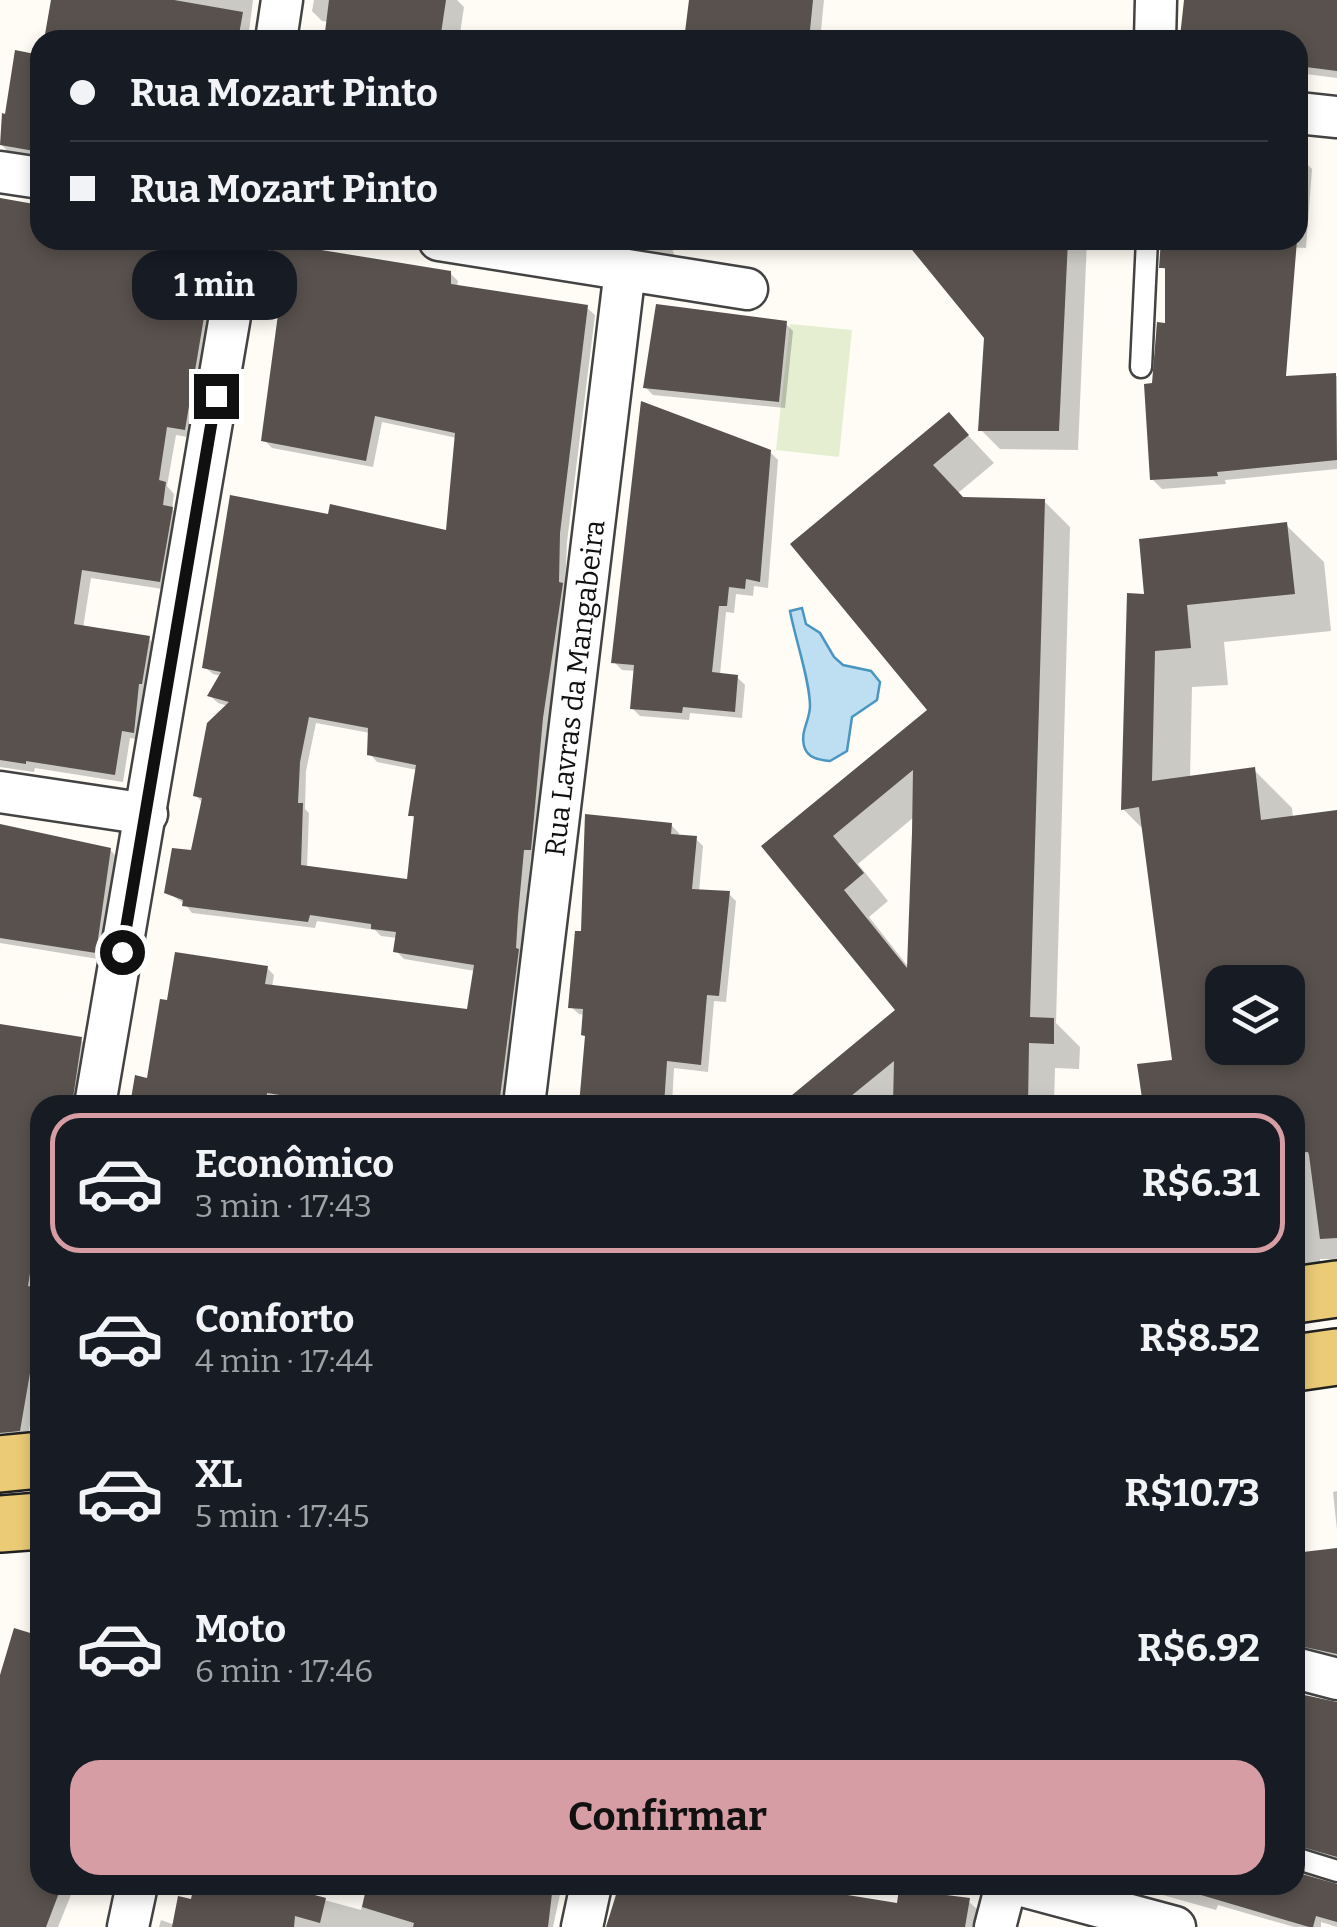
<!DOCTYPE html>
<html lang="pt">
<head>
<meta charset="utf-8">
<style>
  :root { --surface:#171b24; --page:#20242c; --text:#f1f3f6; --muted:#9ea1a6; --line:#363941; --accent:#d69da4 }
  body { margin:0; font-family:Bitter,serif; background:var(--page); color:var(--text); height:100vh; display:flex; flex-direction:column; font-size:38px; white-space:nowrap }
  * { box-sizing:border-box; margin:0 }
  p { font-size:32px; color:var(--muted) }
  .icon { flex:none; width:55px; height:55px; fill:none; stroke:currentColor; stroke-width:2; stroke-linecap:round; stroke-linejoin:round }
  .map { position:relative; flex:1; overflow:hidden }
  .panel { position:absolute; left:30px; top:1095px; width:1275px; height:800px; display:flex; flex-direction:column; background:var(--surface); border-radius:30px; box-shadow:0 5px 15px #0003 }
  .panel>* { flex:none }
  .hud { position:absolute; left:30px; top:30px; width:1278px; height:220px; border-radius:30px; box-shadow:0 5px 15px #0003; display:grid; align-content:center; height:220px; padding:0 40px; background:var(--surface) }
  .controls { position:absolute; left:1205px; top:965px; display:grid; gap:20px }
  .controls a { display:grid; place-items:center; width:100px; height:100px; border-radius:20px; background:var(--surface); box-shadow:0 5px 15px #0003; font-size:50px }
  .end { position:absolute; width:45px; height:45px; margin:-22px; border:12px solid #101010; background:#fff; box-shadow:0 0 0 5px #fff }
  .from { border-radius:50% }
  .bubble { position:absolute; height:70px; border-radius:30px; background:var(--surface); box-shadow:0 5px 15px #0003; font-size:32px; font-weight:700; line-height:70px; text-align:center }
  .hud b { display:flex; align-items:center; gap:35px; height:95px; font-size:38px }
  .hud b+b { border-top:2px solid var(--line) }
  .hud i { width:25px; height:25px; background:var(--text) }
  ul { padding:18px 0 0; list-style:none }
  li { display:flex; align-items:center; gap:30px; height:140px; margin:0 20px 15px; padding:0 20px; border:5px solid transparent; border-radius:30px }
  li div { flex:1 }
  li b { display:block; font-size:38px }
  li em { font-style:normal; font-weight:700 }
  li.on { border-color:var(--accent) }
  li>.icon { width:90px; height:90px; stroke-width:1.5 }
  .cta { display:flex; gap:20px; margin-top:auto; padding:20px 40px }
  .cta a { flex:1; height:115px; border-radius:30px; background:var(--accent); color:#111; font-size:40px; font-weight:700; line-height:115px; text-align:center }
  .map>svg:first-child { display:block }
  .pitch { fill:#e5eed1 }
  .water { fill:#bddff1; stroke:#4b96c1; stroke-width:2.5 }
  .shadow { fill:#0003; fill-rule:evenodd }
  .building { fill:#58514d; fill-rule:evenodd }
  .lines { fill:none; stroke-linecap:round; stroke-linejoin:round }
  .service-casing { stroke:#434343; stroke-width:25 }
  .minor-casing { stroke:#434343; stroke-width:45 }
  .primary-casing { stroke:#212121; stroke-width:60 }
  .service { stroke:#fff; stroke-width:20 }
  .minor { stroke:#fff; stroke-width:40 }
  .primary { stroke:#ebcb76; stroke-width:55 }
  .route { stroke:#101010; stroke-width:12 }
  .labels { text-anchor:middle; dominant-baseline:central; stroke-width:10; stroke-linejoin:round; paint-order:stroke }
  .street-label { font-size:28px; fill:#101010; stroke:#fff }
</style>
</head>
<body>
<div class="map">
<svg width="1337" height="1927" viewBox="0 0 1337 1927">
  <rect width="100%" height="100%" fill="#fefcf4"/>
  <polygon class="pitch" points="790,324 852,330 839,457 776,450"/>
  <path class="water" d="M802,608L806,624L820,633L834,657L843,665L871,671L880,682L877,700L852,717L847,751L830,761C819,760 807,758 804,746C800,732 810,720 810,706C810,681 795,638 790,611Z"/>
  <g class="shadow">
    <polygon points="51,0 253,0 249,32 257,40 47,40"/>
    <polygon points="314,0 457,0 464,7 459,40 326,40 329,22 322,21 312,11"/>
    <polygon points="692,0 824,0 820,40 686,40"/>
    <polygon points="1187,0 1337,0 1337,78 1298,73 1298,40 1186,40 1182,36"/>
    <polygon points="40,57 40,158 10,154 1,144"/>
    <polygon points="1298,159 1303,160 1312,169 1306,248 1283,247 1264,381 1337,376 1337,469 1225,480 1226,484 1162,489 1152,479 1154,386 1167,325 1168,272 1162,267 1163,240 1298,240"/>
    <polygon points="0,200 40,207 40,240 219,240 226,247 194,438 176,435 167,486 174,494 172,509 181,518 169,590 91,578 83,628 149,639 158,648 143,740 130,738 123,782 35,768 34,772 0,767"/>
    <polygon points="600,240 670,240 675,258 655,253 652,273 630,270"/>
    <polygon points="907,240 1087,240 1078,450 1000,449 981,430 986,337"/>
    <path d="M450,273L458,281L457,288L587,308L595,315L567,542L565,589L569,593L549,727L538,857L531,856L507,1105H133L149,1080L267,968L274,975L272,987L469,1012L475,971L404,959L396,951L398,938L381,936L375,930L317,921L315,928L192,913L185,904L167,892L193,853L203,803L196,796L228,706L218,703L210,696L221,676L213,674L205,667L330,517L448,533L457,438L382,422L373,467L272,448L264,440L282,298H274L267,290ZM316,723L370,733V754L377,762L417,770L411,815L416,820L409,882L307,868L309,813L305,809L306,771Z"/>
    <polygon points="786,324 793,331 785,408 653,395 645,387"/>
    <path d="M949,415L994,463L958,493L964,499L1044,501L1070,527L1056,1023L1080,1047L1079,1069L1055,1068L1054,1105H784L899,1011L764,847L930,711L793,544ZM914,817L910,969L869,917L888,901L858,864Z"/>
    <polygon points="770,452 778,460 768,588 754,586 753,596 736,594 734,613 726,612 720,675 737,677 745,685 742,718 690,713 689,720 640,716 632,708 636,671 622,670 614,662"/>
    <path d="M1286,525L1324,562L1331,631L1224,642L1228,685L1192,687L1190,779L1254,770L1292,808L1293,819L1337,813V1259H1320L1325,1295L1295,1300V1105H1145L1174,1062L1144,830L1123,809L1147,597ZM1222,982H1288V1048H1222Z"/>
    <polygon points="671,825 679,833 678,838 696,839 703,846 699,892 729,894 736,901 726,1002 714,1001 708,1072 674,1068 672,1105 582,1105 587,1038 585,1015 579,1014 571,1007 584,934"/>
    <polygon points="0,827 110,850 119,859 104,960 0,943"/>
    <polygon points="0,1027 81,1040 90,1048 81,1105 40,1105 40,1266 36,1290 40,1291 40,1361 28,1437 0,1432"/>
    <polygon points="1337,1491 1337,1530 1333,1492"/>
    <polygon points="1295,1556 1337,1565 1337,1659 1295,1655"/>
    <polygon points="40,1631 40,1885 75,1885 58,1927 0,1927 0,1683 40,1639"/>
    <polygon points="1295,1695 1337,1705 1337,1863 1295,1857"/>
    <polygon points="1295,1874 1337,1886 1337,1927 1321,1922 1321,1927 1294,1927 1218,1905 1216,1910 1145,1890 1140,1885 1295,1885"/>
    <polygon points="197,1885 309,1885 306,1895 361,1910 367,1885 562,1885 553,1927 159,1927 161,1920 175,1925 193,1902"/>
    <polygon points="621,1885 797,1885 796,1891 899,1906 968,1901 978,1910 975,1927 613,1927"/>
  </g>
  <g class="building">
    <polygon points="51,0 174,0 243,12 238,40 44,40"/>
    <polygon points="329,0 446,0 440,40 324,40"/>
    <polygon points="689,0 813,0 809,40 684,40"/>
    <polygon points="1184,0 1337,0 1337,71 1298,66 1298,40 1180,37"/>
    <polygon points="15,50 40,55 40,152 0,145 2,113 5,114"/>
    <polygon points="0,198 40,205 40,240 217,240 185,430 167,427 159,480 166,482 163,505 173,507 160,582 82,570 74,624 150,636 142,684 139,684 134,733 122,731 115,775 26,761 26,764 0,760"/>
    <polygon points="904,240 1068,240 1059,431 978,431 984,338"/>
    <polygon points="1161,240 1297,240 1286,376 1336,373 1337,460 1217,472 1218,476 1150,480 1144,384 1152,383 1157,322 1165,323 1165,268 1159,268"/>
    <path d="M272,242L451,271V284L588,305L560,533L559,582L563,583L543,718L531,850H524L518,915L516,948L519,949L499,1105H344L267,1093L266,1105H130L135,1075L147,1078L160,999L167,1000L175,952L268,966L265,984L467,1009L474,965L393,952L396,932L371,929V924L310,915L308,922L182,906L183,900L164,893L172,848L191,850L202,798L193,796L207,723L229,702L207,696L221,672L202,668L230,495L328,514L330,504L446,530L455,433L375,416L366,461L261,441L281,292L264,291ZM309,717L368,728L367,755L416,765L408,816H414L407,879L301,865L303,803H298L300,762Z"/>
    <polygon points="656,304 787,321 779,402 643,388"/>
    <polygon points="641,401 771,450 760,582 746,579 745,589 729,587 727,606 719,606 712,672 738,675 735,712 683,707 682,713 630,709 634,665 611,663"/>
    <path d="M949,412L969,435L933,465L963,497L1045,499L1030,1017L1054,1018V1044L1029,1043L1028,1105H893L894,1061L840,1105H780L895,1010L761,846L927,710L790,544ZM913,770L912,833L907,968L844,890L864,873L833,836Z"/>
    <path d="M1287,522L1295,594L1187,605L1191,648L1155,651L1152,781L1255,767L1261,820L1337,810V1238L1320,1239L1309,1155L1308,1152L1295,1153V1105H1143L1137,1064L1172,1060L1139,807L1121,810L1127,593L1144,594L1139,539ZM1222,982H1288V1048H1222Z"/>
    <polygon points="585,814 672,823 671,834 697,836 692,889 730,891 719,996 707,995 701,1065 667,1061 664,1105 579,1105 585,1036 581,1035 583,1009 568,1008 575,931 581,931"/>
    <polygon points="0,824 111,848 96,953 0,938"/>
    <polygon points="0,1024 82,1037 72,1105 40,1105 40,1235 36,1235 28,1286 40,1289 40,1315 20,1431 0,1433"/>
    <polygon points="1337,1548 1337,1654 1295,1645 1295,1569 1301,1570 1303,1552"/>
    <polygon points="14,1628 40,1636 40,1885 62,1885 46,1927 0,1927 0,1675"/>
    <polygon points="1295,1693 1337,1702 1337,1857 1295,1845"/>
    <polygon points="1295,1872 1337,1884 1337,1922 1316,1916 1313,1927 1309,1927 1191,1892 1192,1885 1295,1885"/>
    <polygon points="194,1885 277,1885 326,1898 320,1923 295,1916 294,1927 172,1927 178,1896 191,1899"/>
    <polygon points="367,1885 553,1885 548,1927 413,1927 414,1923 362,1907"/>
    <polygon points="619,1885 786,1885 897,1903 899,1889 970,1898 965,1927 606,1927"/>
  </g>
  <g class="lines">
    <g class="service-casing">
      <g id="service">
        <polyline points="1141,367 1147,240"/>
        <polyline points="1295,1858 1337,1871"/>
      </g>
    </g>
    <g class="minor-casing">
      <g id="minor">
        <polyline points="276,40 282,0"/>
        <polyline points="1155,40 1156,0"/>
        <polyline points="1298,113 1337,117"/>
        <polyline points="0,172 40,178"/>
        <polyline points="439,240 747,289"/>
        <polyline points="0,792 147,814"/>
        <polyline points="95,1105 243,240"/>
        <path id="s1" d="M524,1105L625,270"/>
        <polyline points="1295,1668 1337,1679"/>
        <polyline points="1019,1885 1175,1927"/>
        <polyline points="128,1927 137,1885"/>
        <polyline points="582,1927 591,1885"/>
        <polyline points="995,1927 1006,1885"/>
      </g>
    </g>
    <g class="primary-casing">
      <g id="primary">
        <polyline points="1295,1295 1337,1289"/>
        <polyline points="1295,1363 1337,1357"/>
        <polyline points="0,1464 40,1460"/>
        <polyline points="0,1524 40,1521"/>
      </g>
    </g>
    <use href="#service" class="service"/>
    <use href="#minor" class="minor"/>
    <use href="#primary" class="primary"/>
  </g>
  <g class="lines">
    <polyline class="route" points="122,952 216,396"/>
  </g>
  <g class="labels">
    <g class="street-label">
      <text stroke="none"><textPath href="#s1" startOffset="420">Rua Lavras da Mangabeira</textPath></text>
    </g>
  </g>
</svg>
<div class="controls">
<a><svg class="icon" aria-label="layers" viewBox="0 0 24 24"><path d="M12 4l9 5-9 5-9-5zM3 14l9 5 9-5"/></svg></a>
</div>
<i class="end from" style="left:122px;top:952px"></i>
<i class="end" style="left:216px;top:396px"></i>
<div class="bubble" style="left:132px;top:250px;width:165px">1 min</div>
<div class="hud">
<b><i class="from"></i>Rua Mozart Pinto</b>
<b><i></i>Rua Mozart Pinto</b>
</div>
<section class="panel">
<ul>
<li class="on"><svg class="icon" aria-label="car" viewBox="0 0 24 24"><path d="M5 17H2v-5l4-1 3-4h7l3 4 3 1v5h-3M9 17h6M6 11h13"/><circle cx="7" cy="17" r="2"/><circle cx="17" cy="17" r="2"/></svg><div><b>Econômico</b><p>3 min · 17:43</p></div><em>R$6.31</em></li>
<li><svg class="icon" aria-label="car" viewBox="0 0 24 24"><path d="M5 17H2v-5l4-1 3-4h7l3 4 3 1v5h-3M9 17h6M6 11h13"/><circle cx="7" cy="17" r="2"/><circle cx="17" cy="17" r="2"/></svg><div><b>Conforto</b><p>4 min · 17:44</p></div><em>R$8.52</em></li>
<li><svg class="icon" aria-label="car" viewBox="0 0 24 24"><path d="M5 17H2v-5l4-1 3-4h7l3 4 3 1v5h-3M9 17h6M6 11h13"/><circle cx="7" cy="17" r="2"/><circle cx="17" cy="17" r="2"/></svg><div><b>XL</b><p>5 min · 17:45</p></div><em>R$10.73</em></li>
<li><svg class="icon" aria-label="car" viewBox="0 0 24 24"><path d="M5 17H2v-5l4-1 3-4h7l3 4 3 1v5h-3M9 17h6M6 11h13"/><circle cx="7" cy="17" r="2"/><circle cx="17" cy="17" r="2"/></svg><div><b>Moto</b><p>6 min · 17:46</p></div><em>R$6.92</em></li>
</ul>
<div class="cta"><a>Confirmar</a></div>
</section>
</div>
</body>
</html>
